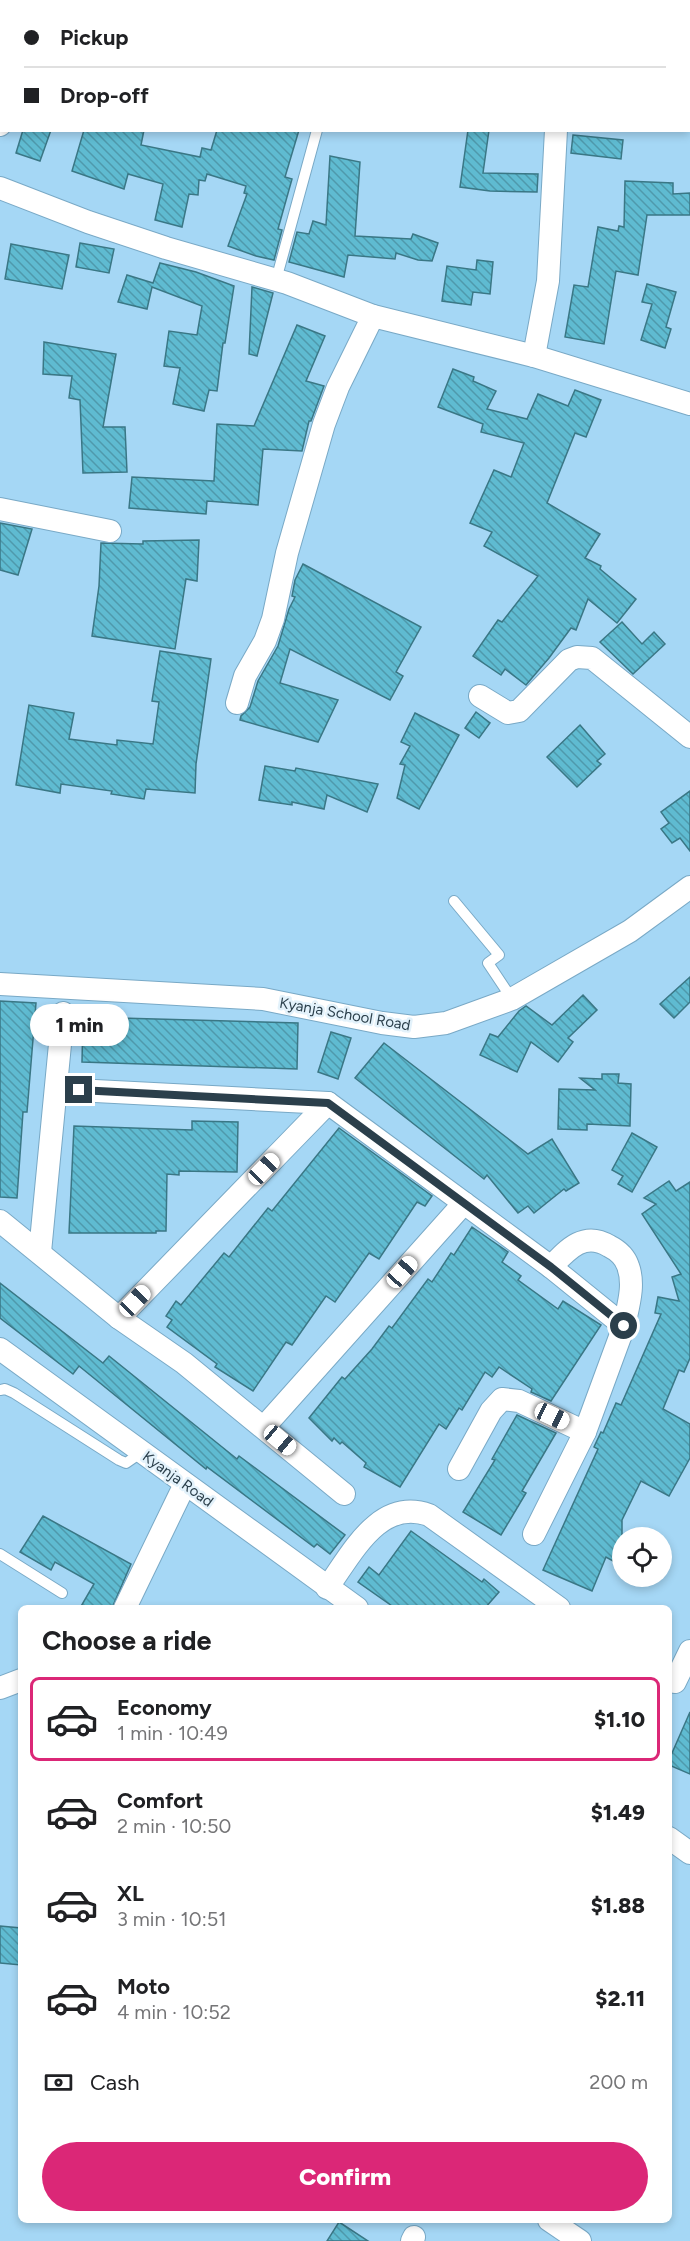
<!DOCTYPE html>
<html lang="en">
<head>
<meta charset="utf-8">
<style>
  :root { --surface:#fff; --page:#f6f6f6; --text:#202124; --muted:#757577; --line:#e0e0e0; --accent:#db2777 }
  body { margin:0; font-family:Figtree,sans-serif; background:var(--page); color:var(--text); height:100vh; display:flex; flex-direction:column; font-size:22px; white-space:nowrap }
  * { box-sizing:border-box; margin:0 }
  p { font-size:20px; color:var(--muted) }
  .icon { flex:none; width:33px; height:33px; fill:none; stroke:currentColor; stroke-width:2; stroke-linecap:round; stroke-linejoin:round }
  .map { position:relative; flex:1; overflow:hidden }
  .details { position:absolute; left:18px; top:1605px; width:654px; height:618px; display:flex; flex-direction:column; background:var(--surface); border-radius:9px; box-shadow:0 3px 9px #0003 }
  .details>* { flex:none }
  .hud { position:absolute; left:0px; top:0px; width:690px; height:132px; box-shadow:0 3px 9px #0003; display:grid; align-content:center; height:132px; padding:0 24px; background:var(--surface) }
  .fabs { position:absolute; left:612px; top:1527px; display:grid; gap:12px }
  .fabs a { display:grid; place-items:center; width:60px; height:60px; border-radius:50%; background:var(--surface); box-shadow:0 3px 9px #0003; font-size:30px }
  .end { position:absolute; width:27px; height:27px; margin:-14px; border:8px solid #2b3f4b; background:#fff; box-shadow:0 0 0 3px #fff }
  .from { border-radius:50% }
  .bubble { position:absolute; height:42px; border-radius:21px; background:var(--surface); box-shadow:0 3px 9px #0003; font-size:20px; font-weight:800; line-height:42px; text-align:center }
  .car { position:absolute; width:18px; height:36px; margin:-18px -9px; border-radius:8px; box-shadow:0 0 4px 2px #0007; background:linear-gradient(#fff 24%,#345 0 40%,#fff 0 76%,#345 0 86%,#fff 0) }
  .hud b { display:flex; align-items:center; gap:21px; height:57px; font-size:22px }
  .hud b+b { border-top:2px solid var(--line) }
  .hud i { width:15px; height:15px; background:var(--text) }
  ul { padding:0; list-style:none }
  li { display:flex; align-items:center; gap:18px; height:84px; margin:0 12px 9px; padding:0 12px; border:3px solid transparent; border-radius:9px }
  li div { flex:1 }
  li b { display:block; font-size:22px }
  li em { font-style:normal; font-weight:800 }
  li.selected { border-color:var(--accent) }
  li>.icon { width:54px; height:54px; stroke-width:1.5 }
  h2 { padding:0 24px; font-size:27px; line-height:72px }
  .pay { display:flex; align-items:center; gap:15px; height:66px; padding:0 24px; font-size:22px }
  .pay p { margin-inline-start:auto }
  .action { display:flex; gap:12px; margin-top:auto; padding:12px 24px }
  .action a { flex:1; height:69px; border-radius:36px; background:var(--accent); color:#fff; font-size:24px; font-weight:800; line-height:69px; text-align:center }
  .map>svg:first-child { display:block }
  .building { fill:url(#building-back-hatch); stroke:#3a7785; stroke-width:1.5 }
  .lines { fill:none; stroke-linecap:round; stroke-linejoin:round }
  .service-casing { stroke:#79a9c6; stroke-width:12 }
  .minor-casing { stroke:#79a9c6; stroke-width:24 }
  .service { stroke:#fff; stroke-width:10 }
  .minor { stroke:#fff; stroke-width:22 }
  .route { stroke:#2b3f4b; stroke-width:8 }
  .labels { text-anchor:middle; dominant-baseline:central; stroke-width:5; stroke-linejoin:round; paint-order:stroke }
  .street-label { font-size:15px; fill:#2b3f4b; stroke:#e3f2fb }
</style>
</head>
<body>
<div class="map">
<svg width="690" height="2241" viewBox="0 0 690 2241">
  <defs>
    <pattern id="building-back-hatch" width="6" height="6" patternUnits="userSpaceOnUse" patternTransform="scale(1.5)"><rect width="6" height="6" fill="#5fbbd1"/><path d="M-1 5l2 2M0 0l6 6M5-1l2 2" fill="none" stroke="#4f99ac"/></pattern>
  </defs>
  <rect width="100%" height="100%" fill="#a5d7f5"/>
  <g class="building">
    <polygon points="23,130 51,130 40,161 16,153"/>
    <polygon points="84,130 144,130 141,145 200,157 202,148 211,150 217,130 299,130 285,177 292,179 278,229 282,230 274,260 256,256 228,246 247,194 244,193 246,186 207,174 205,181 199,180 198,195 189,194 182,227 155,220 163,184 128,174 124,189 72,171"/>
    <polygon points="468,130 489,130 483,173 538,174 537,192 490,191 460,187"/>
    <polygon points="573,135 623,140 621,159 571,153"/>
    <polygon points="330,156 360,162 355,236 411,239 413,234 438,243 432,261 418,260 396,253 395,259 348,255 344,277 289,262 297,232 309,234 313,221 326,225"/>
    <polygon points="625,181 673,183 673,194 690,193 690,215 647,215 638,275 616,271 604,344 565,337 574,285 588,287 598,227 618,231 619,226 624,227"/>
    <polygon points="80,243 114,249 109,273 76,267"/>
    <polygon points="11,244 69,255 62,289 5,279"/>
    <polygon points="477,260 493,262 490,294 473,292 471,305 442,301 447,266 476,270"/>
    <polygon points="160,263 196,272 234,286 225,343 223,343 217,391 209,390 204,411 173,404 180,368 164,366 169,331 197,335 202,306 152,287 147,309 118,302 127,275 153,283"/>
    <polygon points="647,284 676,292 666,327 671,329 665,348 641,340 652,304 642,302"/>
    <polygon points="252,287 273,293 257,356 249,354"/>
    <polygon points="297,325 325,336 306,381 324,386 311,421 309,421 302,451 263,449 258,505 207,501 206,514 129,508 132,477 214,481 217,424 254,426"/>
    <polygon points="44,342 116,354 103,427 125,427 127,472 83,473 80,400 69,398 72,376 43,374"/>
    <polygon points="453,369 474,377 473,381 496,391 487,409 527,419 538,394 568,406 575,390 601,400 586,437 575,433 547,503 600,534 585,558 601,566 600,569 636,599 617,623 588,599 576,630 571,628 549,658 526,685 505,669 501,675 473,656 498,620 502,622 538,576 484,546 492,532 470,523 494,470 511,477 524,443 481,432 483,424 438,407"/>
    <polygon points="0,523 32,529 18,575 0,570"/>
    <polygon points="199,540 197,581 186,579 175,649 92,636 99,586 101,543 143,544 143,541"/>
    <polygon points="303,564 421,627 396,672 403,676 390,700 290,649 280,683 338,700 318,742 240,720 241,716 250,707 258,681 278,646 289,609 295,597 292,596 295,580"/>
    <polygon points="622,622 642,644 654,632 665,644 633,674 600,642"/>
    <polygon points="160,651 211,659 196,764 195,793 146,789 144,799 111,794 112,791 61,784 60,793 16,785 29,705 74,713 69,739 117,745 117,740 153,744 159,702 152,701"/>
    <polygon points="476,712 490,723 479,738 465,728"/>
    <polygon points="415,713 459,735 419,809 397,798 405,765 400,764 410,746 401,742"/>
    <polygon points="580,725 605,754 597,761 601,764 577,787 547,757"/>
    <polygon points="265,766 295,771 296,768 378,784 367,812 327,795 324,809 292,802 292,805 259,800"/>
    <polygon points="690,791 690,851 680,838 672,843 661,829 669,823 661,812"/>
    <polygon points="690,977 690,1002 674,1018 660,1004"/>
    <polygon points="583,995 597,1010 568,1038 573,1042 558,1062 531,1042 517,1072 480,1055 490,1034 498,1037 519,1011 526,1006 552,1025"/>
    <polygon points="0,1001 36,1003 27,1112 23,1112 17,1198 0,1197"/>
    <polygon points="83,1017 298,1023 297,1069 82,1062"/>
    <polygon points="331,1032 351,1038 338,1079 318,1072"/>
    <polygon points="384,1043 528,1154 552,1139 579,1183 566,1191 564,1189 534,1213 528,1206 518,1213 487,1175 484,1179 355,1078"/>
    <polygon points="602,1074 619,1074 618,1083 631,1084 630,1126 587,1124 587,1130 558,1129 559,1089 595,1090 580,1078 602,1079"/>
    <polygon points="192,1121 238,1122 237,1172 179,1171 179,1175 167,1174 166,1231 156,1231 156,1233 69,1233 74,1126 192,1130"/>
    <polygon points="339,1128 432,1196 425,1206 417,1202 379,1259 369,1253 335,1302 326,1296 292,1345 286,1342 253,1391 215,1367 217,1364 167,1327 172,1320 166,1316 176,1301 181,1305 224,1253 229,1257 268,1208 272,1211"/>
    <polygon points="632,1133 657,1147 632,1192 618,1184 623,1176 612,1170"/>
    <polygon points="669,1181 676,1191 690,1182 690,1358 684,1372 679,1370 663,1409 690,1424 690,1458 669,1496 641,1481 622,1520 622,1566 606,1557 592,1591 543,1570 598,1449 594,1447 601,1432 603,1433 616,1403 621,1405 661,1314 655,1313 658,1297 679,1301 672,1277 681,1274 642,1214 656,1204 644,1198"/>
    <polygon points="472,1227 508,1252 502,1262 521,1276 518,1280 558,1309 563,1301 601,1325 551,1401 531,1392 532,1389 499,1367 492,1377 485,1372 462,1410 459,1408 446,1429 439,1424 400,1487 364,1467 366,1463 342,1442 340,1444 334,1438 332,1441 309,1418 342,1377 345,1379 372,1349 389,1326 392,1328 428,1279 432,1282 451,1253 454,1255"/>
    <polygon points="0,1283 103,1363 109,1356 237,1459 239,1456 345,1535 330,1554 317,1544 314,1547 207,1467 206,1469 79,1366 73,1374 0,1318"/>
    <polygon points="517,1415 556,1433 522,1491 526,1493 501,1535 463,1512 495,1460 492,1459"/>
    <polygon points="43,1516 131,1564 112,1608 80,1608 94,1584 55,1562 51,1570 20,1552"/>
    <polygon points="411,1531 482,1582 484,1579 499,1592 485,1608 395,1608 358,1582 369,1567 379,1575"/>
    <polygon points="690,1712 690,1774 669,1765 669,1760"/>
    <polygon points="0,1926 21,1928 21,1965 0,1963"/>
    <polygon points="339,2222 368,2241 327,2241"/>
  </g>
  <g class="lines">
    <g class="service-casing">
      <g id="service">
        <polyline points="276,280 317,130"/>
        <polyline points="454,901 499,955 488,963 512,999"/>
        <polyline points="0,1390 5,1389 14,1393 119,1460 126,1463 142,1452"/>
        <polyline points="0,1554 62,1593"/>
      </g>
    </g>
    <g class="minor-casing">
      <g id="minor">
        <polyline points="64,2 65,0"/>
        <polyline points="566,2 566,0"/>
        <polyline points="688,70 690,70"/>
        <polyline points="0,125 2,122"/>
        <polyline points="0,188 88,222 166,248 287,283 373,316 534,356 690,404"/>
        <polyline points="534,356 548,281 556,130"/>
        <polyline points="0,509 110,531"/>
        <polyline points="480,696 508,713 519,711 569,660 577,657 592,658 690,737"/>
        <polyline points="237,703 245,676 265,641 273,619 287,553 324,424 338,387 373,316"/>
        <polyline points="0,984 263,999 382,1023 414,1027 446,1023 512,999 630,931 690,887"/>
        <polyline points="56,1089 328,1103"/>
        <polyline points="0,1221 119,1318 184,1363 344,1494"/>
        <polyline points="40,1252 63,1013"/>
        <path d="M551,1267C568,1249 584,1231 609,1246C617,1250 625,1257 628,1266C635,1285 628,1306 624,1326"/>
        <polyline points="119,1318 328,1103 551,1267 624,1326 585,1432 534,1534"/>
        <polyline points="0,1349 357,1608"/>
        <polyline points="264,1427 464,1203"/>
        <polyline points="459,1469 491,1411 502,1399 519,1401 585,1432"/>
        <path d="M327,1588C352,1554 379,1497 429,1515L559,1608"/>
        <polyline points="125,1608 185,1484"/>
        <polyline points="675,1682 690,1651"/>
        <polyline points="0,1688 21,1680"/>
        <polyline points="669,1838 690,1853"/>
        <polyline points="549,2220 580,2241"/>
        <polyline points="412,2241 414,2237"/>
      </g>
    </g>
    <use href="#service" class="service"/>
    <use href="#minor" class="minor"/>
  </g>
  <g class="lines">
    <polyline class="route" points="79,1090 328,1103 551,1267 624,1326"/>
  </g>
  <g class="labels">
    <g class="street-label">
      <text transform="translate(345 1014) rotate(10)">Kyanja School Road</text>
      <text transform="translate(178 1479) rotate(36)">Kyanja Road</text>
    </g>
  </g>
</svg>
<div class="fabs">
<a><svg class="icon" aria-label="locate" viewBox="0 0 24 24"><circle cx="12" cy="12" r="6"/><path d="M12 2v4M12 18v4M2 12h4M18 12h4"/></svg></a>
</div>
<i class="end from" style="left:624px;top:1326px"></i>
<i class="end" style="left:79px;top:1090px"></i>
<div class="bubble" style="left:30px;top:1004px;width:99px">1 min</div>
<i class="car" style="left:264px;top:1169px;rotate:44deg"></i>
<i class="car" style="left:402px;top:1272px;rotate:42deg"></i>
<i class="car" style="left:135px;top:1301px;rotate:44deg"></i>
<i class="car" style="left:552px;top:1416px;rotate:115deg"></i>
<i class="car" style="left:280px;top:1440px;rotate:130deg"></i>
<div class="hud">
<b><i class="from"></i>Pickup</b>
<b><i></i>Drop-off</b>
</div>
<section class="details">
<h2>Choose a ride</h2>
<ul>
<li class="selected"><svg class="icon" aria-label="car" viewBox="0 0 24 24"><path d="M5 17H2v-5l4-1 3-4h7l3 4 3 1v5h-3M9 17h6M6 11h13"/><circle cx="7" cy="17" r="2"/><circle cx="17" cy="17" r="2"/></svg><div><b>Economy</b><p>1 min · 10:49</p></div><em>$1.10</em></li>
<li><svg class="icon" aria-label="car" viewBox="0 0 24 24"><path d="M5 17H2v-5l4-1 3-4h7l3 4 3 1v5h-3M9 17h6M6 11h13"/><circle cx="7" cy="17" r="2"/><circle cx="17" cy="17" r="2"/></svg><div><b>Comfort</b><p>2 min · 10:50</p></div><em>$1.49</em></li>
<li><svg class="icon" aria-label="car" viewBox="0 0 24 24"><path d="M5 17H2v-5l4-1 3-4h7l3 4 3 1v5h-3M9 17h6M6 11h13"/><circle cx="7" cy="17" r="2"/><circle cx="17" cy="17" r="2"/></svg><div><b>XL</b><p>3 min · 10:51</p></div><em>$1.88</em></li>
<li><svg class="icon" aria-label="car" viewBox="0 0 24 24"><path d="M5 17H2v-5l4-1 3-4h7l3 4 3 1v5h-3M9 17h6M6 11h13"/><circle cx="7" cy="17" r="2"/><circle cx="17" cy="17" r="2"/></svg><div><b>Moto</b><p>4 min · 10:52</p></div><em>$2.11</em></li>
</ul>
<div class="pay"><svg class="icon" aria-label="cash" viewBox="0 0 24 24"><path d="M3 7h18v10H3z"/><circle cx="12" cy="12" r="2"/></svg>Cash<p>200 m</p></div>
<div class="action"><a>Confirm</a></div>
</section>
</div>
</body>
</html>
